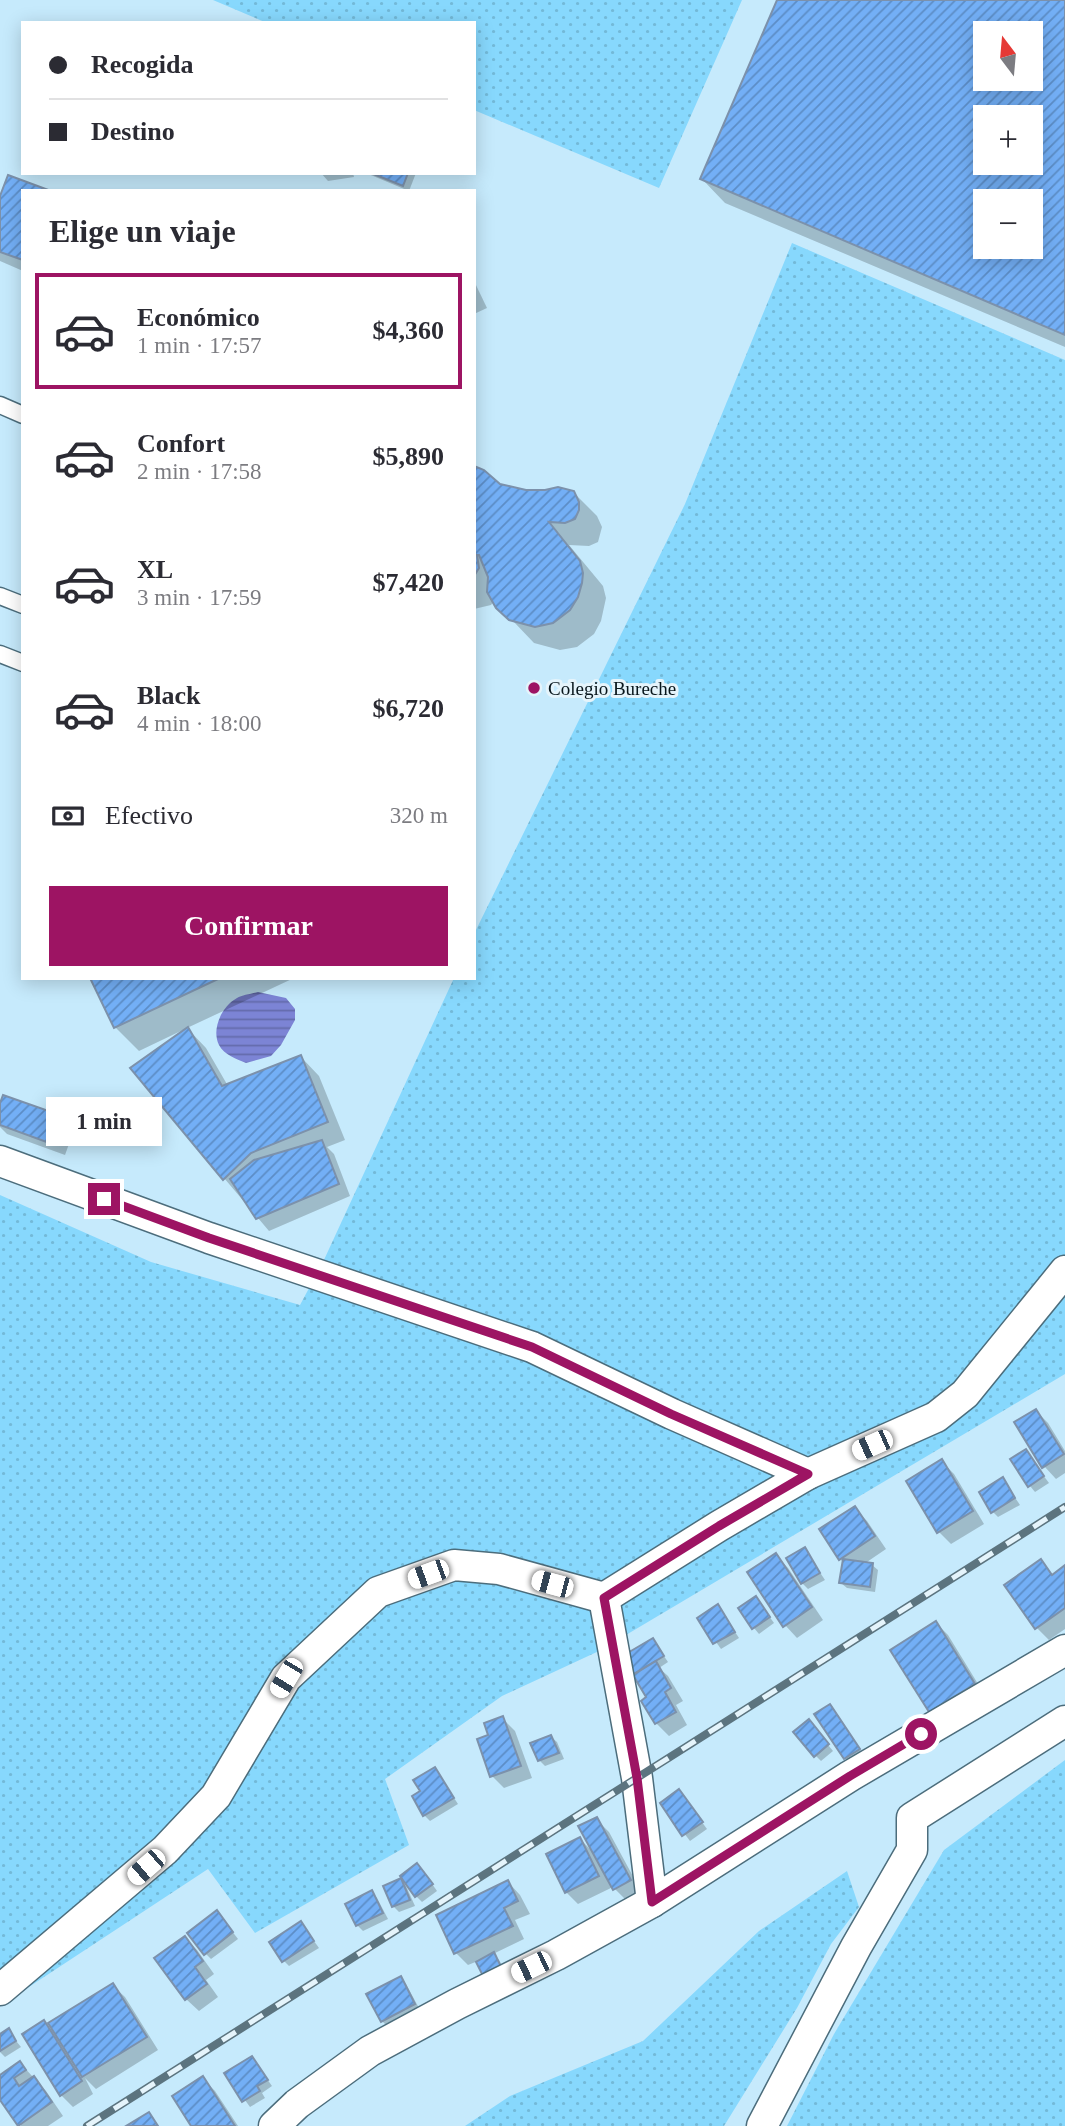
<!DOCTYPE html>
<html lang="es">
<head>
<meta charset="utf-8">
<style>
  :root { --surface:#fff; --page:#f7f7f7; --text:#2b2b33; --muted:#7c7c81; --line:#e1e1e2; --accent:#9d1463 }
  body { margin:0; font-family:"Times New Roman",serif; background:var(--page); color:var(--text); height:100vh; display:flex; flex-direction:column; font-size:26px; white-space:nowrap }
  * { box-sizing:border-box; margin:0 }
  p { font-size:23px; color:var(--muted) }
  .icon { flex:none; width:38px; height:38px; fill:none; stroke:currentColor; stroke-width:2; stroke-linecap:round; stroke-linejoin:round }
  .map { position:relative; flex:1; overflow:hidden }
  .drawer { position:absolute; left:21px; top:189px; width:455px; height:791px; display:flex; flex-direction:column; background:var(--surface); border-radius:0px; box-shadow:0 4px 18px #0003 }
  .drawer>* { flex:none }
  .top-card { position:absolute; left:21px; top:21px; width:455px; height:154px; border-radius:0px; box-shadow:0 4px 18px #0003; display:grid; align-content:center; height:154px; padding:0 28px; background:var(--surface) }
  .needle { width:46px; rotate:344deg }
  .tools { position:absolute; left:973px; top:21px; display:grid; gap:14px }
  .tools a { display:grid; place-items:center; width:70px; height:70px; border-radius:0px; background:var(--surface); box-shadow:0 4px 18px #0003; font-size:35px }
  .end { position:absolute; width:32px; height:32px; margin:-16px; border:9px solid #9d1463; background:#fff; box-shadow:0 0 0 4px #fff }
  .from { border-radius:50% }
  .bubble { position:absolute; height:49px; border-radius:0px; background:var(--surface); box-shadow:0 4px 18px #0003; font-size:23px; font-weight:800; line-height:49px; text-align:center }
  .car { position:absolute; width:21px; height:42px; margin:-21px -10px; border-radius:9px; box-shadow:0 0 5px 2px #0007; background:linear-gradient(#fff 24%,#345 0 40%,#fff 0 76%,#345 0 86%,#fff 0) }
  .top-card b { display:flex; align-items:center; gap:24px; height:66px; font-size:26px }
  .top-card b+b { border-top:2px solid var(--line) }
  .top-card i { width:18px; height:18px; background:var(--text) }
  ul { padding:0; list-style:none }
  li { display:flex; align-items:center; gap:21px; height:116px; margin:0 14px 10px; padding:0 14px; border:4px solid transparent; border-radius:0px }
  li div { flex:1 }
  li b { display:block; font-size:26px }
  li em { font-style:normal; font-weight:800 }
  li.active { border-color:var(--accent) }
  li>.icon { width:63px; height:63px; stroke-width:1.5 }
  h2 { padding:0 28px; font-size:32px; line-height:84px }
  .pay { display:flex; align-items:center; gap:18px; height:77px; padding:0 28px; font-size:26px }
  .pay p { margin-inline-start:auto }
  .button { display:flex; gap:14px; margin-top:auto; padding:14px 28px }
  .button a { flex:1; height:80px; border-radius:0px; background:var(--accent); color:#fff; font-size:28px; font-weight:800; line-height:80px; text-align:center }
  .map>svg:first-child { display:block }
  .grass { fill:url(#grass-dots) }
  .water { fill:url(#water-rules) }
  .shadow { fill:#0003; fill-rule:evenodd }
  .building { fill:url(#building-hatch); stroke:#7c91ab; stroke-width:2; fill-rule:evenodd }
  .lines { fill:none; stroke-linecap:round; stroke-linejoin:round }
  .lane-casing { stroke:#4c6d7c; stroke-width:19 }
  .street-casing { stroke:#4c6d7c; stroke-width:33 }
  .lane { stroke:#fff; stroke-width:16 }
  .street { stroke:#fff; stroke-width:30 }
  .rail-casing { stroke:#5c747f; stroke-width:8 }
  .rail { stroke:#e5f4fb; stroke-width:5; stroke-dasharray:16; stroke-linecap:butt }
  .route { stroke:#9d1463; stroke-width:9 }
  .poi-dot { fill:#9d1463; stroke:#e5f4fb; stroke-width:2.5 }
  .labels { text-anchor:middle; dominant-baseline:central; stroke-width:6; stroke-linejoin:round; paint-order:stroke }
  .poi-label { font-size:19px; fill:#08161c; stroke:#e5f4fb; text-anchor:start }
</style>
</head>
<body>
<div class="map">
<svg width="1065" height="2126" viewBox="0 0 1065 2126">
  <defs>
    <pattern id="grass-dots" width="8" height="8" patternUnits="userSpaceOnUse" patternTransform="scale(1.75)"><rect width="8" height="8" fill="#87d8fd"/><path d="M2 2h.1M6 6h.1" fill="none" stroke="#73b9d8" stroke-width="1.8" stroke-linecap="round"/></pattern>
    <pattern id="water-rules" width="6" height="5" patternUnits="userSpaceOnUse" patternTransform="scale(1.75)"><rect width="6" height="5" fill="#7c84d5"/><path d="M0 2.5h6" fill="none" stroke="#646bac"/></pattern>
    <pattern id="building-hatch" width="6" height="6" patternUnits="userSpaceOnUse" patternTransform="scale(1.75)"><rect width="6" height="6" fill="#73aff6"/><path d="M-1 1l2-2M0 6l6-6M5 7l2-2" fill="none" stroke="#5c8dc6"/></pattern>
  </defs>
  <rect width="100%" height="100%" fill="#c6eafc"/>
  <g class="grass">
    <polygon points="213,0 742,0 659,188 474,110 474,23 267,23"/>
    <polygon points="792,243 1065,360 1065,1374 599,1651 502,1696 385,1779 409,1845 255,1933 208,1869 0,2006 0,1195 151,1262 300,1305 323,1262 454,978 474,978 474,934 685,504"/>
    <polygon points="1065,1760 1065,2126 787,2126 834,2034 944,1850"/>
    <polygon points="847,1871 859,1907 831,1944 797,2008 724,2126 465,2126 510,2096 643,2041 759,1931"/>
  </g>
  <path class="water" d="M258,992L286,998L295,1009V1020L281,1045L271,1056L246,1063C237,1059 224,1055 219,1045C211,1029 222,1006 237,998C242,995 251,994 258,992Z"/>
  <g class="shadow">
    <path d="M779,0H1065V347L725,203L702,179ZM985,33H1031V79H985ZM985,117H1031V163H985ZM985,201H1031V247H985Z"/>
    <polygon points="321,173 353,173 354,177 328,181"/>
    <polygon points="366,173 416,173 409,191"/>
    <polygon points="9,177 23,191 23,271 0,261 0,201"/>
    <polygon points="474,281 487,308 474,314"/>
    <polygon points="474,468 499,486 526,492 573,492 597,516 602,527 598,542 589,546 569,545 603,586 606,598 601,621 594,634 577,647 560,650 534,643 494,601 491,605 474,609"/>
    <polygon points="94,978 294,978 187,1028 206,1048 228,1086 301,1057 319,1076 345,1140 327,1147 334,1154 350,1196 269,1231 224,1178 185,1029 139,1051 115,1027"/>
    <polygon points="0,1108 62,1118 74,1130 65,1155 7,1134 0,1127"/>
    <polygon points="1036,1411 1048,1423 1065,1451 1065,1473 1056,1479 1044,1466"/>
    <polygon points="1025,1451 1049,1483 1035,1492 1030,1486"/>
    <polygon points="942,1462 954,1474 984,1524 951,1544 939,1532"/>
    <polygon points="1003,1480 1020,1505 998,1517 992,1511"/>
    <polygon points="855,1509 867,1521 886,1549 864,1564 872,1565 878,1570 875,1592 847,1588 841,1583 844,1563 840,1559"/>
    <polygon points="805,1550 825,1580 808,1589 802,1583"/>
    <polygon points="776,1555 788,1568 823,1620 797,1638 785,1625"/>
    <polygon points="1041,1562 1054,1576 1065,1568 1065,1629 1049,1640 1037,1628"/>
    <polygon points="756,1598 774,1623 759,1634 754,1628"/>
    <polygon points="718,1606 739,1638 721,1649 699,1618"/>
    <polygon points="936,1623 948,1635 986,1697 942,1724 930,1711"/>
    <polygon points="653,1640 668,1662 659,1668 668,1676 683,1701 676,1705 687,1725 669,1736 656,1723 644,1701 648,1698 631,1675"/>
    <polygon points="830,1706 864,1755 851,1764 845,1758"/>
    <polygon points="502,1718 515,1731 532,1778 504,1788 492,1776 491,1737"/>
    <polygon points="814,1728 833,1751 821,1761 815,1755"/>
    <polygon points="551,1737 557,1742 564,1759 545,1766 539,1760"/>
    <polygon points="435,1769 458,1804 430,1821 424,1815 422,1792"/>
    <polygon points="679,1791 707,1829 690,1841 662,1804"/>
    <polygon points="596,1819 609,1832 642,1893 627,1901 613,1887 578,1904 566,1892 580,1839 594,1853"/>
    <polygon points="423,1871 437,1891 422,1902 416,1896"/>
    <polygon points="401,1880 406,1886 415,1906 399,1912 393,1906"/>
    <polygon points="508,1882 520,1895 530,1914 515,1920 524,1939 493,1954 499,1960 508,1977 487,1979 478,1961 468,1965 456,1953"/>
    <polygon points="372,1893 377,1898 388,1919 363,1931 357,1925 347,1904"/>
    <polygon points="222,1918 238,1939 211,1959 205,1953"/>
    <polygon points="301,1923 319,1948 289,1966 284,1961"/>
    <polygon points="185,1938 197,1950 214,1974 206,1980 218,1997 199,2011 186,1999"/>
    <polygon points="401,1978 406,1984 420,2010 388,2027 382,2021"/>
    <polygon points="112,1985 125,1997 158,2050 96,2089 85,2078 93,2094 73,2107 61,2095 44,2023 55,2033"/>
    <polygon points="8,2031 21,2047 5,2057 0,2052 0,2036"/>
    <polygon points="252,2058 272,2086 262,2093 265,2098 250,2107 226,2074"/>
    <polygon points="20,2063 46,2091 63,2116 48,2126 21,2126 0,2097 0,2077"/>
    <polygon points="203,2079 215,2091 238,2126 193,2126"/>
  </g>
  <g class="building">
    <path d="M777,0H1065V335L700,179ZM985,33H1031V79H985ZM985,117H1031V163H985ZM985,201H1031V247H985Z"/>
    <polygon points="371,173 408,173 403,186"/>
    <polygon points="8,175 51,191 23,191 23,260 0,252 0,196"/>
    <polygon points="474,466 484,470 500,484 526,490 545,490 558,487 574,491 579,502 579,510 575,519 565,523 549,522 580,561 583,573 582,583 578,597 570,610 553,623 535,627 509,620 496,608 487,592 488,577 479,555 477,555 479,568 474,576"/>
    <polygon points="90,978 220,978 114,1028"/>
    <polygon points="188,1027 222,1086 301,1055 328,1122 251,1153 223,1180 130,1068"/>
    <polygon points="3,1095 63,1116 52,1144 0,1125 0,1103"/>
    <polygon points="322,1140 339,1184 256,1219 230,1179 254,1160"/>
    <polygon points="1036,1409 1064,1454 1042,1468 1014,1422"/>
    <polygon points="1026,1449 1044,1476 1028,1487 1010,1459"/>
    <polygon points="942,1459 973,1511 937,1533 906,1481"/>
    <polygon points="1003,1477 1015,1498 991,1513 979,1492"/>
    <polygon points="855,1506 875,1536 839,1560 819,1529"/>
    <polygon points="805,1547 820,1573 801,1584 786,1558"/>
    <polygon points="776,1553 812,1607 783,1627 747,1572"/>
    <polygon points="843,1559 873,1563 870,1587 839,1583"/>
    <polygon points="1041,1559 1052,1575 1065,1565 1065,1608 1035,1629 1004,1585"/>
    <polygon points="756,1596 770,1617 752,1629 738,1608"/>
    <polygon points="718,1604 735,1632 713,1644 697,1618"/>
    <polygon points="936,1621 975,1684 929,1712 890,1650"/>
    <polygon points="653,1638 664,1656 630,1676 619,1658"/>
    <polygon points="656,1661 671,1688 665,1692 676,1712 655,1724 641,1701 646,1697 633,1675"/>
    <polygon points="830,1704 860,1749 844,1759 814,1714"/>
    <polygon points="503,1716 521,1766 490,1777 477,1739 488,1735 484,1723"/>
    <polygon points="809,1719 829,1744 814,1757 793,1732"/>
    <polygon points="551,1735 559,1753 538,1761 530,1743"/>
    <polygon points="435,1767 454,1798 423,1816 412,1796 420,1791 413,1780"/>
    <polygon points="679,1789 703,1822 682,1836 660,1803"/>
    <polygon points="597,1817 631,1880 613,1890 578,1826"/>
    <polygon points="580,1837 599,1876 565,1893 546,1854"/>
    <polygon points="417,1863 433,1884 415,1897 400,1876"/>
    <polygon points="401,1878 410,1900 392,1907 383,1886"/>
    <polygon points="508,1880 518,1901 504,1908 513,1926 454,1954 436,1915"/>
    <polygon points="372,1890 383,1913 356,1926 345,1904"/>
    <polygon points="217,1910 233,1932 204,1955 187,1933"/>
    <polygon points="301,1921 314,1941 282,1962 269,1942"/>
    <polygon points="185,1936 203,1961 195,1967 207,1984 185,2000 154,1958"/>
    <polygon points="494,1952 503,1971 485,1980 476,1962"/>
    <polygon points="401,1976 415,2004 381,2022 366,1994"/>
    <polygon points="113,1983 147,2037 82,2077 48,2023"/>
    <polygon points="44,2020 82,2081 60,2096 22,2034"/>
    <polygon points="9,2028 16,2041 0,2051 0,2034"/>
    <polygon points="252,2056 268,2080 257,2086 260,2091 242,2102 224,2073"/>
    <polygon points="20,2061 26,2070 14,2078 19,2086 34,2076 52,2102 18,2126 0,2100 0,2075"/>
    <polygon points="203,2076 235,2126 191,2126 172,2096"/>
    <polygon points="149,2112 158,2126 126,2126"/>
  </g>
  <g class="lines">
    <g class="lane-casing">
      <g id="lane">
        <polyline points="0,405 23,415"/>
        <polyline points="0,596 23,605"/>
        <polyline points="0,654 23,663"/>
      </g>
    </g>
    <g class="street-casing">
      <g id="street">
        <polyline points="0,1161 209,1238 532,1347 672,1414 808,1474"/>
        <polyline points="604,1598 637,1778 652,1902"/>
        <polyline points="0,1990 165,1850 216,1796 286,1678 378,1592 454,1565 499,1569 604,1598 719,1526 808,1474 936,1417 965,1394 1065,1271"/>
        <polyline points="274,2126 297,2104 370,2051 457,2004 556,1955 652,1902 850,1776 1065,1650"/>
        <polyline points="762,2126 856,1947 912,1850 912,1818 1065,1721"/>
      </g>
    </g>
    <use href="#lane" class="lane"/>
    <use href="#street" class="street"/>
    <g class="rail-casing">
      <polyline id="rail" points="87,2126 1065,1507"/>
    </g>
    <use href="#rail" class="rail"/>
  </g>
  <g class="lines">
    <polyline class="route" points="104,1199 209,1238 532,1347 671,1414 808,1474 719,1526 604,1598 637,1778 652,1902 850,1776 921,1734"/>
  </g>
  <circle class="poi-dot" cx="534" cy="688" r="7"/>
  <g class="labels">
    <g class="poi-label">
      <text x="548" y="688">Colegio Bureche</text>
    </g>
  </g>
</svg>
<div class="tools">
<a><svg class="needle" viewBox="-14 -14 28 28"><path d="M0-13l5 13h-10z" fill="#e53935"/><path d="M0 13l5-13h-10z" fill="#7c7c81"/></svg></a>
<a>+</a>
<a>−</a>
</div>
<i class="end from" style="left:921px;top:1734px"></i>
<i class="end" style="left:104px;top:1199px"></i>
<div class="bubble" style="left:46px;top:1097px;width:116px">1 min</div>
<i class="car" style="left:872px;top:1445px;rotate:246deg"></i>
<i class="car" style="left:428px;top:1574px;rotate:250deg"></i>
<i class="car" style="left:552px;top:1584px;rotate:285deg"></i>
<i class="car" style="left:286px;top:1678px;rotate:211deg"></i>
<i class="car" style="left:146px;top:1867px;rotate:229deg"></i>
<i class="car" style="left:531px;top:1967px;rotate:244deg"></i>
<div class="top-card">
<b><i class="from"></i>Recogida</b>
<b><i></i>Destino</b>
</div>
<section class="drawer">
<h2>Elige un viaje</h2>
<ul>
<li class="active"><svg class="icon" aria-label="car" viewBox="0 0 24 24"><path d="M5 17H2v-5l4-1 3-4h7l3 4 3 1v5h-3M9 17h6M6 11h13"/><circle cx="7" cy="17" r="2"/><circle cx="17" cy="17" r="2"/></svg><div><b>Económico</b><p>1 min · 17:57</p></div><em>$4,360</em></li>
<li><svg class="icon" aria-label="car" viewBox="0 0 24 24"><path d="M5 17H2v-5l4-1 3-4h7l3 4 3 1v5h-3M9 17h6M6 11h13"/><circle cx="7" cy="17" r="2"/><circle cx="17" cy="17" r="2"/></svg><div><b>Confort</b><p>2 min · 17:58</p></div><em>$5,890</em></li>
<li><svg class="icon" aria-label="car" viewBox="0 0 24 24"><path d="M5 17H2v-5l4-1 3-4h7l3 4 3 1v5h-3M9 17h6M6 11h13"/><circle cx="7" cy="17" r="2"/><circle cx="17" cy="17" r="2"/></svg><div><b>XL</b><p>3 min · 17:59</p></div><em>$7,420</em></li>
<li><svg class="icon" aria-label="car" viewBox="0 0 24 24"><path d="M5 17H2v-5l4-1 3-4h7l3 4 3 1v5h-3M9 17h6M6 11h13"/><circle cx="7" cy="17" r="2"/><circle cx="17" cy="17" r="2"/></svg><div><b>Black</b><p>4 min · 18:00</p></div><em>$6,720</em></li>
</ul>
<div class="pay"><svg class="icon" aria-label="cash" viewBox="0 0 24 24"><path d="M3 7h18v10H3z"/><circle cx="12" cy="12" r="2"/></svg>Efectivo<p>320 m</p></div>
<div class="button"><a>Confirmar</a></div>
</section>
</div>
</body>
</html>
